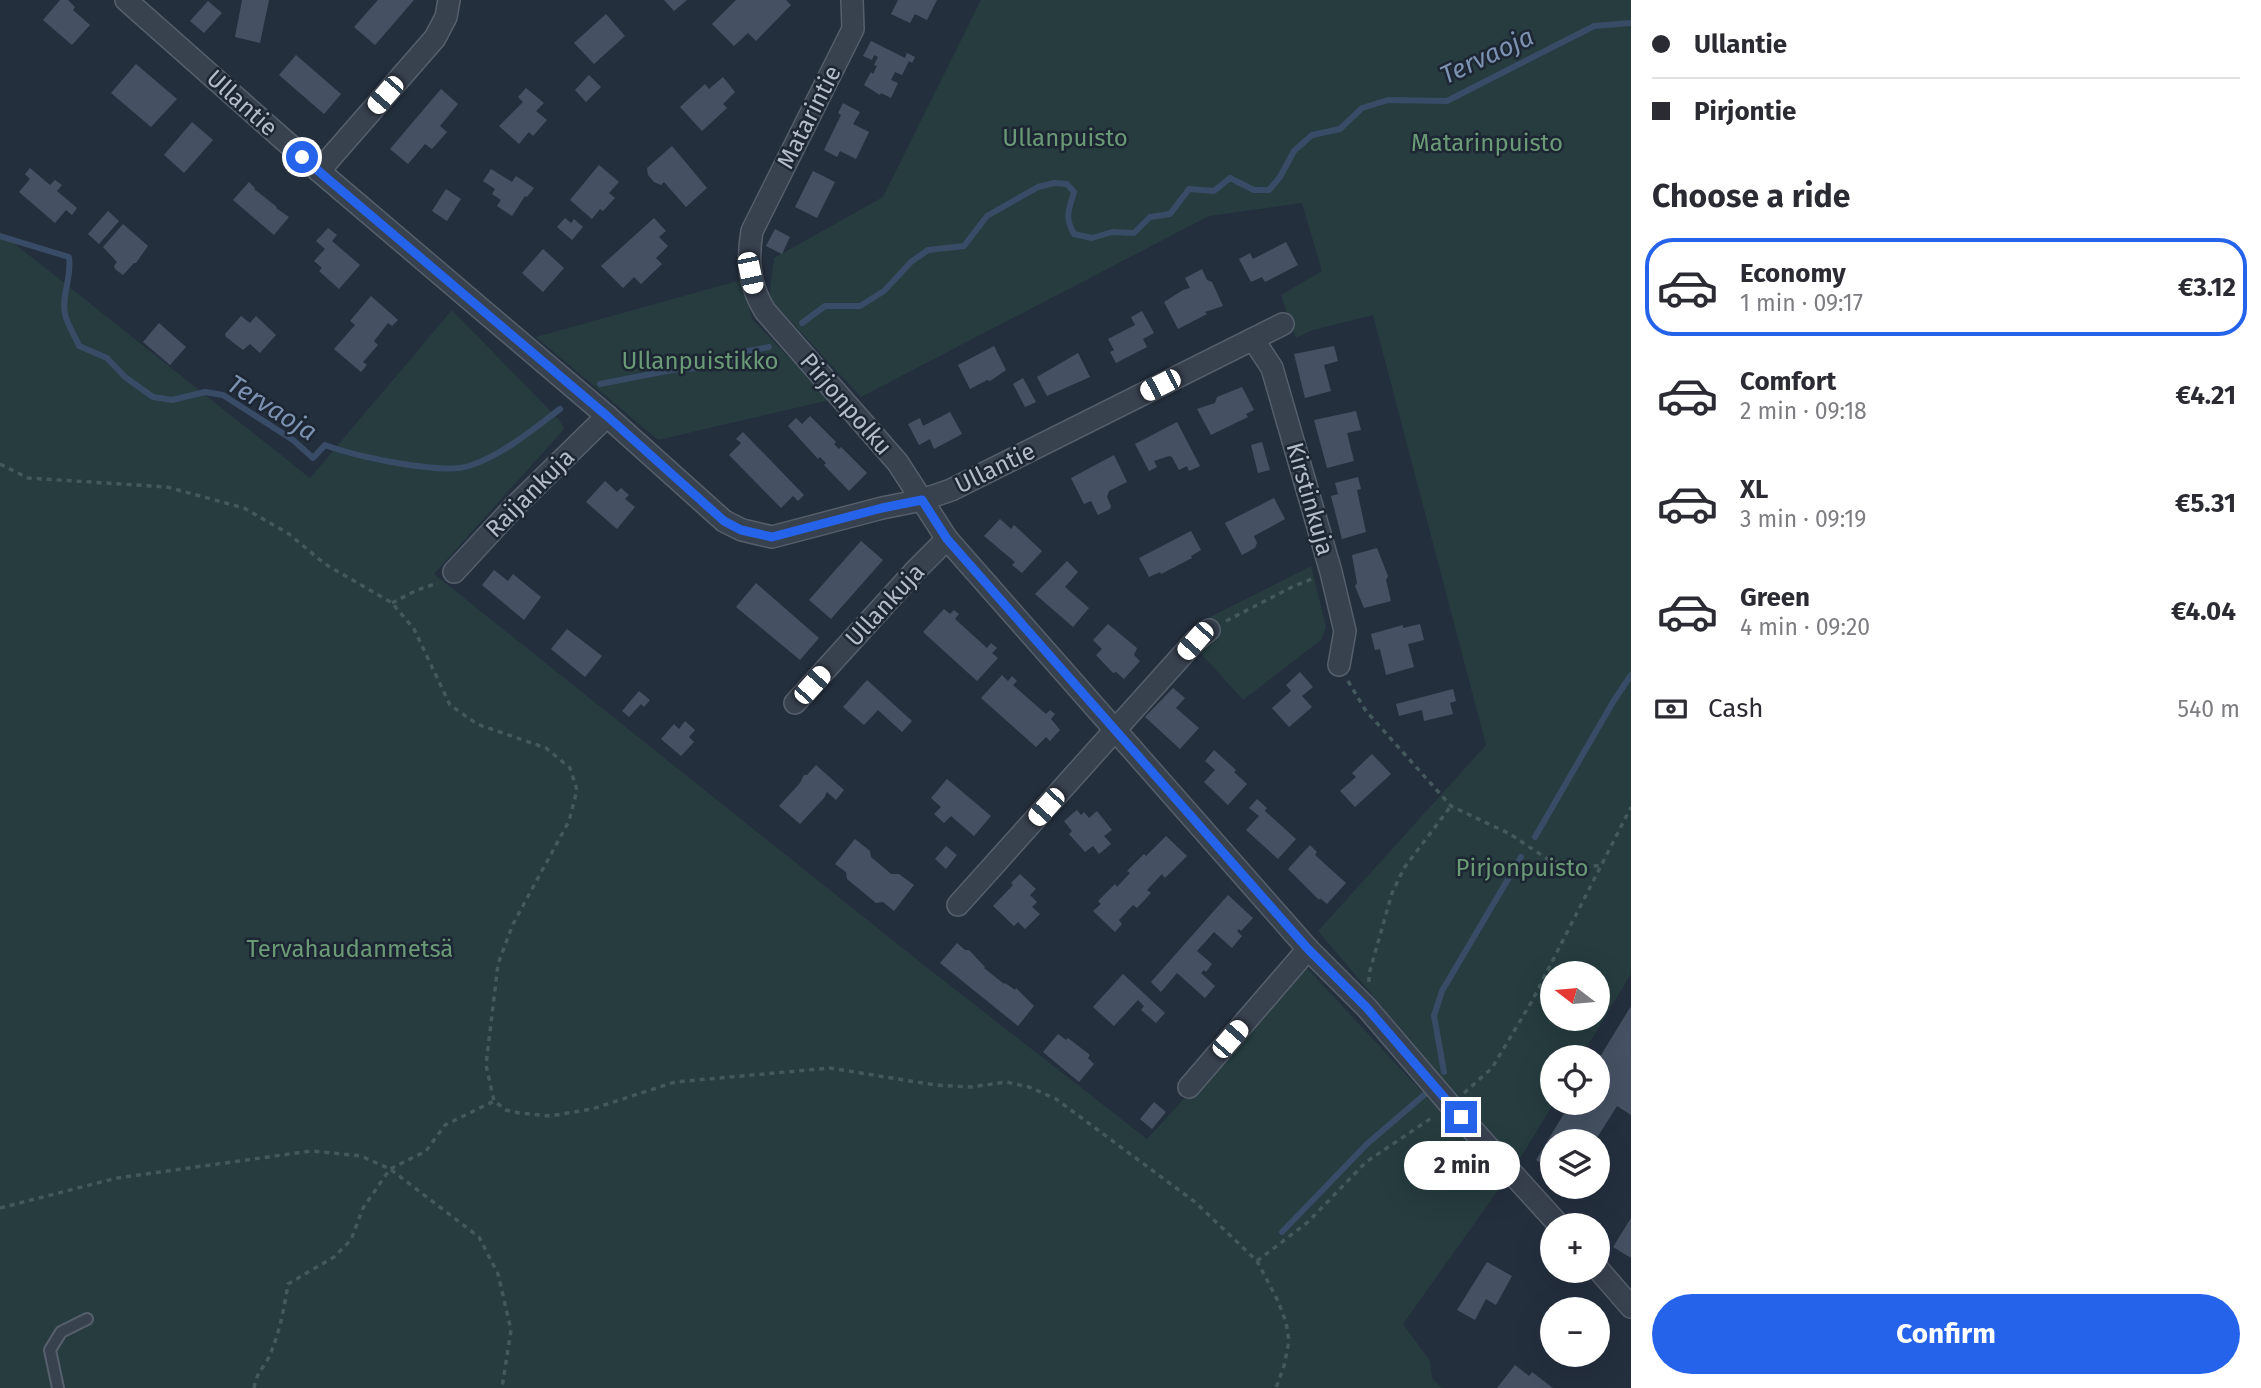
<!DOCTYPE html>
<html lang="en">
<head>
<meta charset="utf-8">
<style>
  :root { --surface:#fff; --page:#f7f7f7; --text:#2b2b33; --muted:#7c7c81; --line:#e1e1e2; --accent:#2563eb }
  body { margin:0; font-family:"Fira Sans",sans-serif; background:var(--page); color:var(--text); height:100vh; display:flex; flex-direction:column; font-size:26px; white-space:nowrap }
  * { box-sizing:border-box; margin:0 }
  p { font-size:23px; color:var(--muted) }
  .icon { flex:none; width:38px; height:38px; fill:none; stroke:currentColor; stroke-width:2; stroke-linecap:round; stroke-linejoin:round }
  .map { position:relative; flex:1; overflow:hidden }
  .drawer { display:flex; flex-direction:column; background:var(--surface); width:630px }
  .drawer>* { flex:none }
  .hud { display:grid; align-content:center; height:154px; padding:0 21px; background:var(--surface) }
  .needle { width:46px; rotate:286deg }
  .controls { position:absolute; left:1540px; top:961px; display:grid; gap:14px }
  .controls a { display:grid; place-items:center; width:70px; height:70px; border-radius:50%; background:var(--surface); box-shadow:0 7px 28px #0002; font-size:35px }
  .end { position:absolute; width:32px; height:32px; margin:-16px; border:9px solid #2563eb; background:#fff; box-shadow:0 0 0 4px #fff }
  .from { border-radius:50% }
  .bubble { position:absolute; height:49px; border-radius:24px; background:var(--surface); box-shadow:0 7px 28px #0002; font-size:23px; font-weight:700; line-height:49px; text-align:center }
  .car { position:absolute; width:21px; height:42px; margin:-21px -10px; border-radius:9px; box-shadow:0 0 5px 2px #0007; background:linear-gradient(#fff 24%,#345 0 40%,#fff 0 76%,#345 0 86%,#fff 0) }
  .hud b { display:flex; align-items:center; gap:24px; height:66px; font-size:26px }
  .hud b+b { border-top:2px solid var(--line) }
  .hud i { width:18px; height:18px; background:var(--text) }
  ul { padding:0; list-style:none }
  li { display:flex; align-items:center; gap:21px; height:98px; margin:0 14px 10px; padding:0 7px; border:4px solid transparent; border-radius:28px }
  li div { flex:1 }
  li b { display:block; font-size:26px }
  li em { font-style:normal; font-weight:700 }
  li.current { border-color:var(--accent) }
  li>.icon { width:63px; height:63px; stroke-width:1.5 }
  h2 { padding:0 21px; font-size:32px; line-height:84px }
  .pay { display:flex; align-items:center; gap:18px; height:77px; padding:0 21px; font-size:26px }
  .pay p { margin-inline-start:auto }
  .primary-button { display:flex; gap:14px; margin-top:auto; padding:14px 21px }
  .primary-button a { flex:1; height:80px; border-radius:42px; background:var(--accent); color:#fff; font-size:28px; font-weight:700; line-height:80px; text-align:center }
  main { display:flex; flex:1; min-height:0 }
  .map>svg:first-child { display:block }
  .green { fill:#263c3f; fill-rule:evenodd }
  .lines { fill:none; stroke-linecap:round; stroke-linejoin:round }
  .stream { stroke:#394c67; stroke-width:6 }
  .building { fill:#455162 }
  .lane-casing { stroke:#565f6c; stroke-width:14 }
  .street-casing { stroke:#565f6c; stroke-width:24 }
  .path { stroke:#44595c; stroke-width:3.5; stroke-dasharray:5 5; stroke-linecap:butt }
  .lane { stroke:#38414e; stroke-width:10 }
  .street { stroke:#38414e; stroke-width:21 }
  .route { stroke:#2563eb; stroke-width:9 }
  .labels { text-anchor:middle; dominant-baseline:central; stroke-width:5; stroke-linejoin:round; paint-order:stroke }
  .street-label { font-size:24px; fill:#b4bcc9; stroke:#1d2633 }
  .park-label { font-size:24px; fill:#6b9a76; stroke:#1d2633 }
  .water-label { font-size:26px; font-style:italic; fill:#7c92b1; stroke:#1d2633 }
</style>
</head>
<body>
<main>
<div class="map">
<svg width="1631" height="1388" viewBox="0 0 1631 1388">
  <rect width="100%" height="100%" fill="#242f3e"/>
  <g class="green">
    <path d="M981,0H1631V974L1581,1057H1552L1554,1103L1516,1165L1318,931L1486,745L1373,315L1313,330L1296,338L1281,295L1322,271L1302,203L1209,216L861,397L769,298L774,258L883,197ZM1552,973H1598V1018H1552Z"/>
    <polygon points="0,232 310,478 452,310 560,421 564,429 434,574 920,962 1147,1139 1305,966 1480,1154 1501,1186 1403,1324 1430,1361 1432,1378 1442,1388 0,1388"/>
    <polygon points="741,280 752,319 830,400 658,440 536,337"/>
    <polygon points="1311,566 1326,627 1321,640 1243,700 1196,648 1208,618"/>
  </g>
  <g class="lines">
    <g class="stream">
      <path d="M0,236L69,257C72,279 61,295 65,314C67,324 75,336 79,346L107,358L125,377L153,397L172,400L205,392L223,395L293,440L313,458L325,445C355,456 439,475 469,466C503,455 532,430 560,409"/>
      <path d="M802,323L825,306H860L884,291L911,262L928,250L964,246L987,216L1038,187L1054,183L1067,184L1074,192C1069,210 1064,216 1074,234L1092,238L1112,232L1134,233L1150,217L1170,214L1189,189L1214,191L1230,178L1254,190H1269L1280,177L1294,151L1312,135L1340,129L1362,108L1388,100L1447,101L1594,26L1631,23"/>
      <polyline points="600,384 672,370 712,367 748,351 769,347"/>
      <polyline points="1535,837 1613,702 1631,675"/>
      <polyline points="1444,1072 1434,1016 1442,991 1521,857"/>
      <polyline points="1282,1232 1367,1144 1424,1095"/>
    </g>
  </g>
  <g class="building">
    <polygon points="60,0 68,0 75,7 73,10 90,25 72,45 43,20"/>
    <polygon points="242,0 269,0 260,43 235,37"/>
    <polygon points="378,0 414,0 375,45 354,27"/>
    <polygon points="664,0 687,0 674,11"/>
    <polygon points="736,0 786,0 791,5 756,41 748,33 734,46 712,24"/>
    <polygon points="898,0 937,0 927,20 915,14 910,23 891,14"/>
    <polygon points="208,1 222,13 204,33 190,21"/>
    <polygon points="606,14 625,36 594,64 574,43"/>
    <polygon points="871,41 905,58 907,53 915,57 912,63 909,61 902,75 895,72 891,80 898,83 891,98 881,93 880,95 864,85 871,72 873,74 877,66 874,65 878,57 874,55 872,60 863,56"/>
    <polygon points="296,55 341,94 324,114 279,75"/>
    <polygon points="136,64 177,99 151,127 111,93"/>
    <polygon points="589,75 601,87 586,102 575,90"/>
    <polygon points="723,77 735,92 723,104 727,108 702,131 680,107 705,84 709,89"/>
    <polygon points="526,88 544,103 536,111 547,120 533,136 529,132 519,144 499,126 523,102 518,97"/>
    <polygon points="441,89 458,104 440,126 447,132 432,149 425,144 408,164 390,149"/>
    <polygon points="843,103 860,112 853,124 869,132 856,159 840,151 837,157 824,150 841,115 838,113"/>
    <polygon points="192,122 213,140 184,173 164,155"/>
    <polygon points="672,146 707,188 686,207 664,182 661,185 654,182 648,175 647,168"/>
    <polygon points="599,165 619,182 609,193 615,198 603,211 600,209 592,219 570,200"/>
    <polygon points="30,168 50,185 55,180 62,185 57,191 77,208 72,215 66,210 55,223 19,192 30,179 25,174"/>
    <polygon points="491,169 512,182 516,176 534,188 527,197 525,196 512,216 497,206 501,200 492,194 495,189 483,181"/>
    <polygon points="813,171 835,182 817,218 795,207"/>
    <polygon points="249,182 255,188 254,189 277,207 276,208 289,217 274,235 233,200"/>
    <polygon points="446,189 461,199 447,221 432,211"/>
    <polygon points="108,211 119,221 99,244 88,234"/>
    <polygon points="565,218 571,223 574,219 583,227 572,240 557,227"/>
    <polygon points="654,218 666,231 659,237 668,246 656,258 662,264 641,284 634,277 623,288 601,266"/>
    <polygon points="123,224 148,246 136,263 134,263 123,275 115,269 114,266 117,262 103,247"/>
    <polygon points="328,228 337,235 332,241 360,265 339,289 319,271 322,268 314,261 325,249 316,241"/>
    <polygon points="775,229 790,237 782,254 766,246"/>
    <polygon points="1286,242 1298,265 1265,282 1262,277 1251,282 1239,259 1250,253 1253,259"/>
    <polygon points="543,249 564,268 543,292 522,273"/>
    <polygon points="1202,269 1207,280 1212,282 1223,306 1205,312 1207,314 1178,329 1164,302 1183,290 1190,288 1185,278"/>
    <polygon points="371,296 398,320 392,326 388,323 374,341 378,345 363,362 367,365 361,372 334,349 355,325 350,321"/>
    <polygon points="1142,311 1154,333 1143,339 1147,347 1116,363 1110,352 1114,350 1108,339 1135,325 1131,317"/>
    <polygon points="241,316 250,323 256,316 276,335 260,353 250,344 243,350 226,337 225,334"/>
    <polygon points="159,323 186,347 170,365 143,342"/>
    <polygon points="994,346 1006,370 990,381 987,380 970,389 958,365"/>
    <polygon points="1334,346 1338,361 1324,365 1331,391 1305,398 1294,354"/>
    <polygon points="1078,353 1090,377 1047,396 1037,377"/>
    <polygon points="1023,378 1036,402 1025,407 1013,384"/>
    <polygon points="1242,387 1254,410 1246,414 1248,417 1211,435 1197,409 1215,403 1217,397"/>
    <polygon points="1356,411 1361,430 1347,433 1354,461 1327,468 1314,420"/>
    <polygon points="950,412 962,434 934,449 930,439 919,445 908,424 920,418 923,426"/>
    <polygon points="810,416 836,442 834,444 839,449 841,447 867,473 849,491 824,465 826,463 820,457 818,459 788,426 796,418 802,424"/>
    <polygon points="1177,422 1200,466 1189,471 1187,466 1179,470 1172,457 1169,456 1154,461 1157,467 1149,471 1135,444"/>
    <polygon points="743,432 804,495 798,501 793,496 781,508 729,455 741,443 736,439"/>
    <polygon points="1262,442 1270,470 1258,473 1251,445"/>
    <polygon points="1114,455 1127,482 1109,491 1107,497 1111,506 1110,509 1098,515 1091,501 1084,504 1071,478"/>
    <polygon points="1358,477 1361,489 1357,490 1366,532 1342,539 1331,496 1338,494 1335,483"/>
    <polygon points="605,481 617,492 621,488 629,495 625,499 635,507 617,529 586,502"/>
    <polygon points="1274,498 1285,519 1254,536 1257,543 1255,548 1242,555 1225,523"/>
    <polygon points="1000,519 1011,529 1014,525 1042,551 1022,573 1012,565 1015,562 984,536"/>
    <polygon points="1191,531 1201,550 1191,556 1192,558 1161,574 1160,572 1149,577 1139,558"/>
    <polygon points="861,541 883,560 831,619 809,600"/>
    <polygon points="1377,548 1388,576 1386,580 1391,601 1364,608 1355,586 1357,583 1352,555"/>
    <polygon points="1067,561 1078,572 1065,587 1089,608 1073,627 1035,594"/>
    <polygon points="494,570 508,581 513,574 541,597 524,620 482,585"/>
    <polygon points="756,583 819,638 800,660 736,607"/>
    <polygon points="944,609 950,614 954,610 959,614 955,619 987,648 991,643 997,648 992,653 998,658 977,681 923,632"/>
    <polygon points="1108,624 1137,648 1134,655 1140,661 1124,679 1116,672 1113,673 1096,655 1102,649 1093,640"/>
    <polygon points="1420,624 1424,640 1408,644 1414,667 1386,675 1380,649 1375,650 1371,634 1403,625 1403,628"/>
    <polygon points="567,629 602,656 585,677 551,649"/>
    <polygon points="1300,672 1313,687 1302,696 1312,707 1289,727 1272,708 1291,691 1286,685"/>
    <polygon points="1002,675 1008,681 1012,676 1017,681 1013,685 1046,714 1050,710 1055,714 1051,719 1060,730 1050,741 1046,737 1036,747 981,698"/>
    <polygon points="867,680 912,721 902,732 878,710 864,725 843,707"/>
    <polygon points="1173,688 1185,698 1176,708 1199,728 1180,749 1145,717"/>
    <polygon points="1453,689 1456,701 1450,703 1453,714 1424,721 1422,710 1399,716 1396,704"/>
    <polygon points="639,691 650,700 644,707 641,704 629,717 622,711"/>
    <polygon points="685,721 695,730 689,737 694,742 681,756 661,739 674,724 679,729"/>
    <polygon points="1214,750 1236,770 1234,772 1247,784 1228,805 1204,782 1215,770 1205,761"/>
    <polygon points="1372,754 1391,774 1355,807 1340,791 1356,777 1352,773"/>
    <polygon points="816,765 844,790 836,800 827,792 824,798 800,824 779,806 800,783 804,775 807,775"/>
    <polygon points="947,779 991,816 974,836 951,816 944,823 934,814 941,807 931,798"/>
    <polygon points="1257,799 1267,808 1265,811 1296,839 1278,859 1246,830 1259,816 1249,808"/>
    <polygon points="1077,810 1081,815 1084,812 1089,818 1097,811 1112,830 1104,836 1111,844 1099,854 1093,846 1085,852 1069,834 1072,831 1064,821"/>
    <polygon points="1166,836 1187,856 1165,878 1162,874 1147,890 1151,893 1137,908 1133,905 1119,920 1122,924 1115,932 1093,911 1101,904 1098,901 1115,884 1117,887 1130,873 1127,871 1144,854 1146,856"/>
    <polygon points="855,839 870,851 871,857 891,874 899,874 914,885 894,911 883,902 876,903 847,879 846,872 835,864"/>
    <polygon points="1310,845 1317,852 1315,855 1346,883 1327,904 1320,898 1319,900 1288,869"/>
    <polygon points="946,846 957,855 946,869 935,859"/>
    <polygon points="1020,874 1036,889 1030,895 1037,902 1032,907 1040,914 1025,929 1018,922 1014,926 993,906 1013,885 1011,883"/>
    <polygon points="1228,895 1253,918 1241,931 1239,929 1237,931 1242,936 1232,948 1214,932 1197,951 1212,964 1206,972 1204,970 1201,973 1215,986 1205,998 1177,973 1161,992 1151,982"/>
    <polygon points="957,943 965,950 969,950 985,967 984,968 1004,984 1005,983 1015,990 1016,988 1034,1006 1018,1026 940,963"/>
    <polygon points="1123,974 1165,1013 1156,1023 1141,1010 1144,1006 1138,1000 1114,1026 1093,1007"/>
    <polygon points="1631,1006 1631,1115 1617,1106 1595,1141 1552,1141 1552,1171 1536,1160 1571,1102 1598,1102 1598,1060"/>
    <polygon points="1058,1034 1066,1040 1068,1038 1090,1055 1088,1058 1094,1064 1079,1082 1043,1052"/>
    <polygon points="1154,1102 1166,1112 1152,1129 1140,1119"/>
    <polygon points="1631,1218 1631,1258 1613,1247"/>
    <polygon points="1487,1262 1512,1276 1496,1305 1486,1299 1475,1320 1457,1310"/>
    <polygon points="1515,1365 1529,1376 1532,1372 1553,1388 1497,1388"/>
  </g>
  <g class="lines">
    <g class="lane-casing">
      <polyline id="lane" points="58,1388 50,1350 61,1332 87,1319"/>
    </g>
    <g class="street-casing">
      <g id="street">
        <polyline points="126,0 319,171 607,416 724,521 742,530 772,537 882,508 922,500 951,490 1283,324"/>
        <path d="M852,0L853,29L752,231C747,261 749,285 765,311L898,463L947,539L1308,949L1367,1008L1451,1106L1559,1225"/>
        <polyline points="319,171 435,38 446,17 449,0"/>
        <polyline points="1253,339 1272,368 1331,572 1345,631 1339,665"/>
        <polyline points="454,572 515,506 607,416"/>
        <polyline points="795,703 915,571 947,539"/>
        <polyline points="958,905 1195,641 1209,630"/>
        <polyline points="1189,1087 1308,949"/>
        <polyline points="1598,1269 1631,1307"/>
      </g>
    </g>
    <g class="path">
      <polyline points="0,464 28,478 167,487 244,508 289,534 325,564 392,603 414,629 450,705 477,724 546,748 570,768 577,790 569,821 513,924 498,964 486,1065 494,1101 506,1110 519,1113 550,1116 592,1109 675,1082 830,1068 935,1085 971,1087 1006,1082 1029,1087 1056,1099 1195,1202 1257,1261 1278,1301 1286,1322 1289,1341 1284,1366 1276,1388"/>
      <polyline points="392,603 417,590 438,583"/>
      <polyline points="1226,621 1292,587 1314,578"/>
      <polyline points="1348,681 1366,711 1451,806 1510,834 1549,860 1567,865 1601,866"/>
      <polyline points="1369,982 1369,974 1392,893 1404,868 1451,806"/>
      <polyline points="1464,1093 1492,1068 1532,1001 1631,807"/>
      <polyline points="0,1208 117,1178 311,1151 361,1156 390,1169 479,1237 498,1274 511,1330 502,1388"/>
      <polyline points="1257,1261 1308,1222 1366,1162 1433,1117"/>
      <path d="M254,1388C258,1370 260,1373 268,1359C279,1336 284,1309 288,1284L334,1257L351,1240L363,1208L390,1169L426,1151L445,1125L494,1101"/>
    </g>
    <use href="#lane" class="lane"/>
    <use href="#street" class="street"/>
  </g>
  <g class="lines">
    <polyline class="route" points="302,157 607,416 724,521 741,530 772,537 882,508 922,500 947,539 1308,949 1367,1008 1461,1117"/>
  </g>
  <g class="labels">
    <g class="street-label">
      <text transform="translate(242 103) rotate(42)">Ullantie</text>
      <text transform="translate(809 117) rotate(-63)">Matarintie</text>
      <text transform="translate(846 404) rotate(49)">Pirjonpolku</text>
      <text transform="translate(995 468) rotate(-26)">Ullantie</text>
      <text transform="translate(530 493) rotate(-45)">Raijankuja</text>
      <text transform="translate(1310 499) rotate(74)">Kirstinkuja</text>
      <text transform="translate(885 605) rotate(-47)">Ullankuja</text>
    </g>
    <g class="park-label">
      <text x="1065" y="138">Ullanpuisto</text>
      <text x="1487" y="143">Matarinpuisto</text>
      <text x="700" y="361">Ullanpuistikko</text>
      <text x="1522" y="868">Pirjonpuisto</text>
      <text x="350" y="949">Tervahaudanmetsä</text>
    </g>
    <g class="water-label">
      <text transform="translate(1487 56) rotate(-25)">Tervaoja</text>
      <text transform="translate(272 408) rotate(32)">Tervaoja</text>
    </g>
  </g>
</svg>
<div class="controls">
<a><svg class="needle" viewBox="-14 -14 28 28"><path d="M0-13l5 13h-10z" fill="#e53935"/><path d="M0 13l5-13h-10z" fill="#7c7c81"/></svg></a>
<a><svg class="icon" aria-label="locate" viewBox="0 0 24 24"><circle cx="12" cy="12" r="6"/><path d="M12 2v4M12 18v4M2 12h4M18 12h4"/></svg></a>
<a><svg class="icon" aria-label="layers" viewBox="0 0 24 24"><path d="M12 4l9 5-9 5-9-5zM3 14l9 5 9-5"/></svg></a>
<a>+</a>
<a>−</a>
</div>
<i class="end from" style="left:302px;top:157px"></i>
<i class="end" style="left:1461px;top:1117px"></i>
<div class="bubble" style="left:1404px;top:1141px;width:116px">2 min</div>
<i class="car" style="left:385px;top:95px;rotate:221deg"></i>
<i class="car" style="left:750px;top:273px;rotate:168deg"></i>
<i class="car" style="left:1160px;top:385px;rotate:243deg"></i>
<i class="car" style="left:1195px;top:641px;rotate:222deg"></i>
<i class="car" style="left:812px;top:685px;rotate:42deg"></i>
<i class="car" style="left:1046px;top:807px;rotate:222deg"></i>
<i class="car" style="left:1230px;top:1039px;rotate:41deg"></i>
</div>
<section class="drawer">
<div class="hud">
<b><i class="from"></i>Ullantie</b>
<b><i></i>Pirjontie</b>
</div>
<h2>Choose a ride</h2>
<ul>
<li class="current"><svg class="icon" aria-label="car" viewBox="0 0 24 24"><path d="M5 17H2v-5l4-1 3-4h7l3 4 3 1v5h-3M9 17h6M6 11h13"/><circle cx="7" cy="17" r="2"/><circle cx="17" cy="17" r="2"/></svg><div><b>Economy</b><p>1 min · 09:17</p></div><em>€3.12</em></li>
<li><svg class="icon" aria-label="car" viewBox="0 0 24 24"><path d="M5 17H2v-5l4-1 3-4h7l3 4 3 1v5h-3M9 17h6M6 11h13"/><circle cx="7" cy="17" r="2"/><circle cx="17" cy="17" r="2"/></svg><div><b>Comfort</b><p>2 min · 09:18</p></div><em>€4.21</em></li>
<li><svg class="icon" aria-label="car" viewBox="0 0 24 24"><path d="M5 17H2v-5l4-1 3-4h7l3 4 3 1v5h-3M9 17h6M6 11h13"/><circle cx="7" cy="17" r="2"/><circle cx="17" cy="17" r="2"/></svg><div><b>XL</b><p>3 min · 09:19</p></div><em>€5.31</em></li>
<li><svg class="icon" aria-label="car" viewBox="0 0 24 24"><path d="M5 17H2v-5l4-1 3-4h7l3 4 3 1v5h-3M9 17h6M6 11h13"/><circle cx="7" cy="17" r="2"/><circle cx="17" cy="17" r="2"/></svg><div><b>Green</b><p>4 min · 09:20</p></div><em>€4.04</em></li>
</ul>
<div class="pay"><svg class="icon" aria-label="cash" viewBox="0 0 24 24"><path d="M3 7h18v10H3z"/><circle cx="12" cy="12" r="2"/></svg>Cash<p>540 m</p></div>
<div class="primary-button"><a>Confirm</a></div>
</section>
</main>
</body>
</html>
